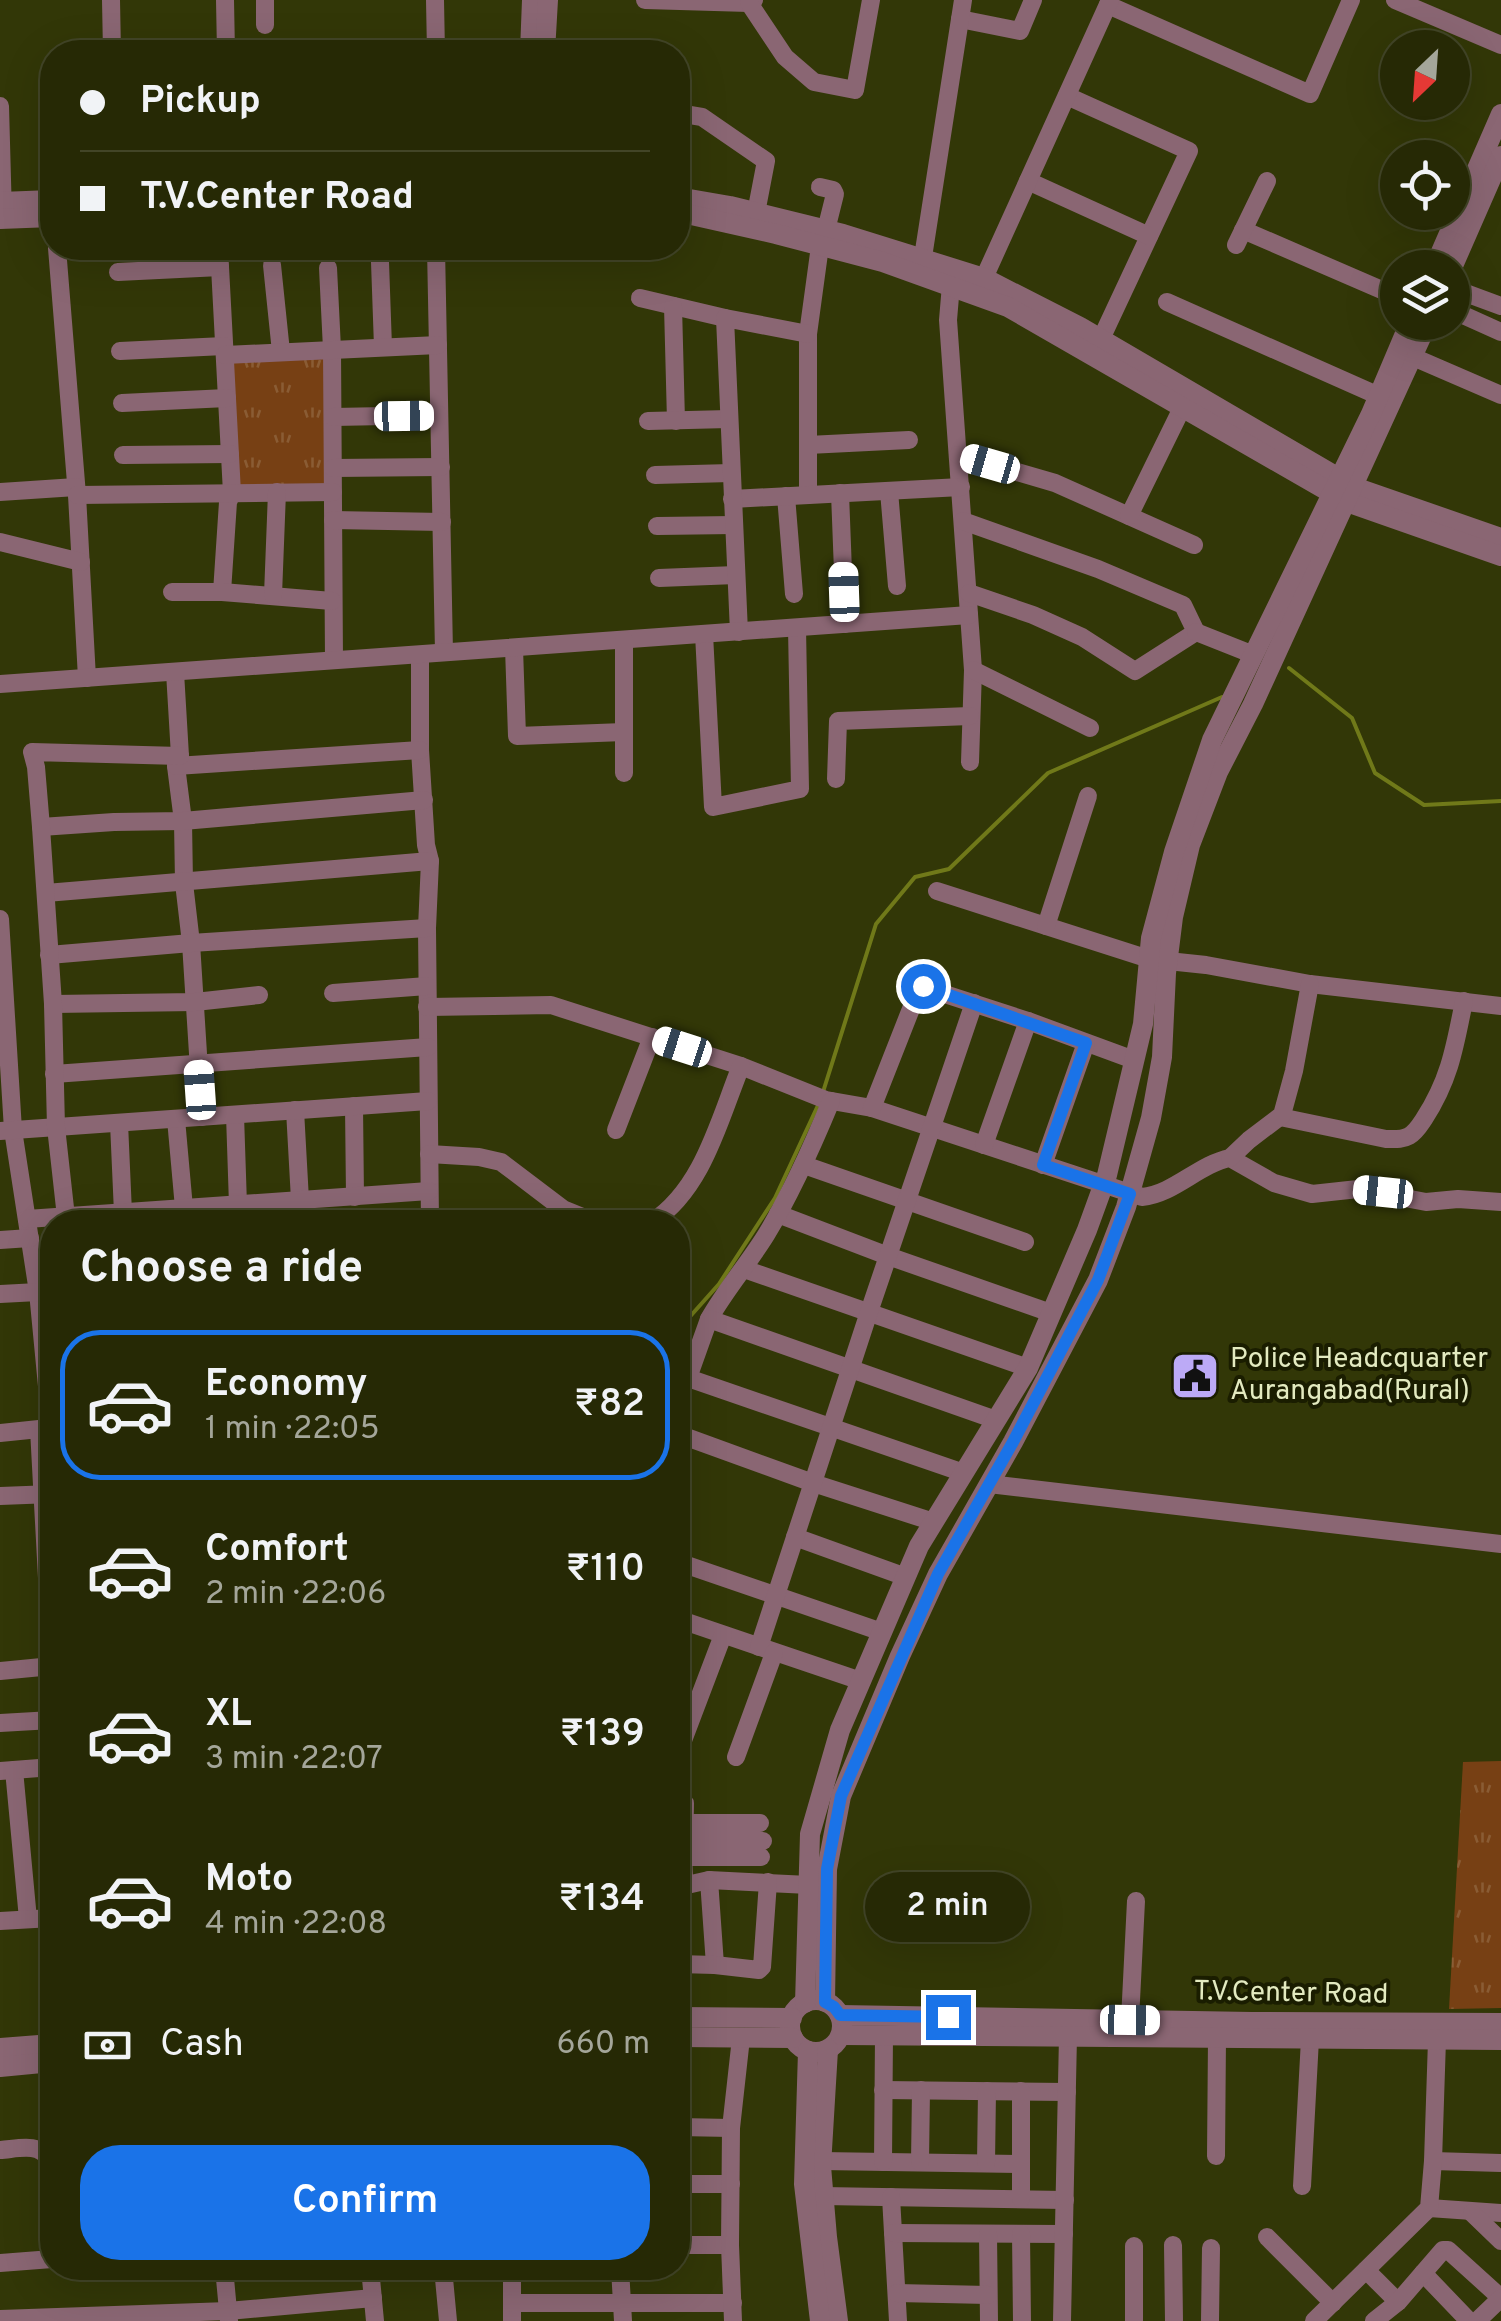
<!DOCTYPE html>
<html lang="en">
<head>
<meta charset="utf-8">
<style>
  :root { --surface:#262905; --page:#323513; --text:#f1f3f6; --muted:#a4a69a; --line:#424527; --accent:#1a73e8 }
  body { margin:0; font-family:Overpass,sans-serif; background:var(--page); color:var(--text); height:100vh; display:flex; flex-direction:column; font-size:38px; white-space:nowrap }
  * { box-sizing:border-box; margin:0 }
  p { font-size:32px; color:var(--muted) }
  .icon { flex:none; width:55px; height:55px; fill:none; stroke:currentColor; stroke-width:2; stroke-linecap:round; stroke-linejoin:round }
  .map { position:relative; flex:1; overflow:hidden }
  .drawer { position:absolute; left:40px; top:1210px; width:650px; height:1070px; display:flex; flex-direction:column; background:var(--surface); border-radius:40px; box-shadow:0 10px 40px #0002,0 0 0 2px var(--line) }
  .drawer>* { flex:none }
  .banner { position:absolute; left:40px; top:40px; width:650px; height:220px; border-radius:40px; box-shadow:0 10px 40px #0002,0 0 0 2px var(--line); display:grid; align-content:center; height:220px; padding:0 40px; background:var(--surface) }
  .needle { width:65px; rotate:205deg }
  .tools { position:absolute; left:1380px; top:30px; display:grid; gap:20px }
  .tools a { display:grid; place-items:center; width:90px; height:90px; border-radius:50%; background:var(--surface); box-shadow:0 10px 40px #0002,0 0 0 2px var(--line); font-size:50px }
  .end { position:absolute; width:45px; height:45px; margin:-22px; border:12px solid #1a73e8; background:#fff; box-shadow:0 0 0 5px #fff }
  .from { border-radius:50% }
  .bubble { position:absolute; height:70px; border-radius:35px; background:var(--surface); box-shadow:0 10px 40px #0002,0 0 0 2px var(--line); font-size:32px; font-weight:600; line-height:70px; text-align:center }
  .car { position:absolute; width:30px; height:60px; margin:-30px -15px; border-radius:12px; box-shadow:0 0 8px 2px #0007; background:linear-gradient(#fff 24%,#345 0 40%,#fff 0 76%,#345 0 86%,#fff 0) }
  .banner b { display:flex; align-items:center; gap:35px; height:95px; font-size:38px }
  .banner b+b { border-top:2px solid var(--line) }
  .banner i { width:25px; height:25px; background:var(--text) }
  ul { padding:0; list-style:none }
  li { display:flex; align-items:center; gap:30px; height:150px; margin:0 20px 15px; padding:0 20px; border:5px solid transparent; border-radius:40px }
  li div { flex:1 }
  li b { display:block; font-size:38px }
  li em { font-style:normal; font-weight:600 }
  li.on { border-color:var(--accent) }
  li>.icon { width:90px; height:90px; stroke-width:1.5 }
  h2 { padding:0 40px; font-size:45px; line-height:120px }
  .pay { display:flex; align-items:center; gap:25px; height:110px; padding:0 40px; font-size:38px }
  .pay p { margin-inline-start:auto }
  .button { display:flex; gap:20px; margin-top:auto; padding:20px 40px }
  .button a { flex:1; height:115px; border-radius:40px; background:var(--accent); color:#fff; font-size:40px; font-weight:600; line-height:115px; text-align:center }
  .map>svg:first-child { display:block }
  .park { fill:url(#park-tufts) }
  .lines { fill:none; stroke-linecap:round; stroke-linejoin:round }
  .stream { stroke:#707919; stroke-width:4 }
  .minor { stroke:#8a6673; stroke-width:18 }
  .tertiary { stroke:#8a6673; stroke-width:20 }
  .route { stroke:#1a73e8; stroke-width:12 }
  .labels { text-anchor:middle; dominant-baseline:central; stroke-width:8; stroke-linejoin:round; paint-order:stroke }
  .poi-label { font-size:28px; fill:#e3eac0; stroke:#1a1d00; text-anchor:start }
  .street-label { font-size:28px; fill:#e3eac0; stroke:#1a1d00 }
</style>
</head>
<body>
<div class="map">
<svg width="1501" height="2321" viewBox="0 0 1501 2321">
  <defs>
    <pattern id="park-tufts" width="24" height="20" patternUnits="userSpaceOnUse" patternTransform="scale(2.5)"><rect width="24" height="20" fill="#774014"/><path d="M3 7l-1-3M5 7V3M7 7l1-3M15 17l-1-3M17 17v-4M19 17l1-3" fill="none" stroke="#8a5c34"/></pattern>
  </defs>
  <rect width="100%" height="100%" fill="#323707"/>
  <g class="park">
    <polygon points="328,354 328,486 238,488 230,361"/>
    <polygon points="1501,1761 1501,2008 1449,2009 1463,1762"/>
  </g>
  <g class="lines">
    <g class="stream">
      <polyline points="1289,668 1352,718 1375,773 1424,805 1501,801"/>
      <polyline points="823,1092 876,924 915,877 949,869 1048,773 1222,697"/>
      <polyline points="678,1330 719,1284 775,1198 820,1101"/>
    </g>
    <g class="minor">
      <polyline points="111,0 112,52"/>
      <polyline points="225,0 226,52"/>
      <polyline points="265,0 265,25"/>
      <polyline points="435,0 436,52"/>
      <polyline points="645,0 749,3 754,0"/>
      <polyline points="1395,0 1501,45"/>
      <polyline points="749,3 785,57 814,82 855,90 871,0"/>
      <polyline points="1108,5 1310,94 1351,0"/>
      <polyline points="960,19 1020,31 1033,0"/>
      <polyline points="1067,96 1189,151 1101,339"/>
      <polyline points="0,106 3,216"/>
      <polyline points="678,113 702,117 766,161 756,213"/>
      <polyline points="1028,181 1149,236"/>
      <polyline points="820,187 833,190 835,194 826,230"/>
      <polyline points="1243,230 1398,297"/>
      <polyline points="1236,245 1267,181"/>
      <polyline points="57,248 77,495 87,678"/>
      <polyline points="219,248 232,493 228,502 222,592"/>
      <polyline points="436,248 444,652"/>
      <polyline points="380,262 383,347"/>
      <polyline points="272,265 281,352"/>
      <polyline points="328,268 332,349 334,660"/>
      <polyline points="921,270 963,0"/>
      <polyline points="118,272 220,267"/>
      <polyline points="952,273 948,320 973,670 970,762"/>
      <polyline points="984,278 1110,0"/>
      <polyline points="1452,288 1501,306"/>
      <polyline points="640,298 725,318"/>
      <polyline points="1167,302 1379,396"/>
      <polyline points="673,306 676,421"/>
      <polyline points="1452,310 1501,332"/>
      <polyline points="120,351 224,346"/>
      <polyline points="225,355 438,345"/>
      <polyline points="1413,357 1501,395"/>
      <polyline points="122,403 227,398"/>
      <polyline points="333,417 439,415"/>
      <polyline points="648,421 729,419"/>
      <polyline points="808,445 909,440"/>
      <polyline points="123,455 230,454"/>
      <polyline points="958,455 1055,483 1194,545"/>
      <polyline points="333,468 441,467"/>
      <polyline points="655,475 731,473"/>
      <polyline points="889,491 897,586"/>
      <polyline points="0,492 76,487"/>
      <polyline points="840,493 845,624"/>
      <polyline points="77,495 333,492"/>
      <polyline points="808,495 808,334 820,246"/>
      <polyline points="786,496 794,594"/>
      <polyline points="732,499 961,487"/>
      <polyline points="1129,516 1182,408"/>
      <polyline points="333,520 442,522"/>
      <polyline points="963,521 1098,569 1183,605 1196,632 1135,671 1082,637 1033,615 969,593"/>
      <polyline points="657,526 734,525"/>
      <polyline points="0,542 81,562"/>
      <polyline points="659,578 736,575"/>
      <polyline points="172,592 222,592 332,601"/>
      <polyline points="273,595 277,492"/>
      <polyline points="739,632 725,318 808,334"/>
      <polyline points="1196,632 1254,655"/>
      <polyline points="704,634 713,807 800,789 797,628"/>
      <polyline points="514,648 517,736 624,732"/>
      <polyline points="420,655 420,750 426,845 430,861 427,928 430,1222"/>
      <polyline points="973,670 1090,728"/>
      <polyline points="175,672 180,756 176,766 183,821 184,883 191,943 202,1117"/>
      <polyline points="0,684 969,615"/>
      <polyline points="176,766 420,750"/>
      <polyline points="624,773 624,640"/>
      <polyline points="836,779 838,721 970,716"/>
      <polyline points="41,827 114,822 183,821 424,800"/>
      <polyline points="937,891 1149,959 1206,965 1310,984 1501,1006"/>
      <polyline points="46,893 430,861"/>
      <polyline points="0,919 13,1130 38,1292 51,1428"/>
      <polyline points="1046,926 1088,796"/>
      <polyline points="49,955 191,943 427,928"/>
      <polyline points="333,993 427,986"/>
      <polyline points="53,1004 195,1002 259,995"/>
      <path d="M427,1007L551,1005L741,1066L826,1100L872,1108L1142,1197C1174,1194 1199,1164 1230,1158L1274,1183L1312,1194L1358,1189L1426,1202L1458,1199L1501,1202"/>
      <polyline points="54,1074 428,1047"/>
      <polyline points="354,1106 355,1197"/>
      <polyline points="872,1108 920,986 1028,1021 1134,1060"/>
      <polyline points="295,1110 300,1200"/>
      <polyline points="235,1115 238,1205"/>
      <path d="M1280,1117L1386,1139C1394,1139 1402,1140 1409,1136C1416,1132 1420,1125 1424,1119C1450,1079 1455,1046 1464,1001"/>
      <polyline points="176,1119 184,1208"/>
      <polyline points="119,1123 123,1213"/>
      <polyline points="616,1130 652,1037"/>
      <polyline points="0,1131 428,1101"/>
      <polyline points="984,1145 1028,1021"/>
      <polyline points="429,1154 479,1157 501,1162 563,1209 595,1222"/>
      <polyline points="1230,1158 1249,1140 1282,1115 1294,1071 1310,984"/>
      <polyline points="804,1165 1025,1242"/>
      <polyline points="1043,1165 1086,1043"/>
      <polyline points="778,1214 888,1256 1051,1313"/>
      <polyline points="66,1217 56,1127 53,1004 41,827 36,767 32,752 180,756"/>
      <polyline points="27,1219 429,1191"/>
      <path d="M652,1222C703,1189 719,1120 741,1066"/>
      <polyline points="0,1240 30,1238"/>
      <polyline points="744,1269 1028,1368"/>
      <polyline points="0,1294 38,1292"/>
      <path d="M709,1319C726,1289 748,1264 766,1235C792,1192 812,1147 831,1101"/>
      <polyline points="0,1433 39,1429 52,1671"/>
      <polyline points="678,1434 813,1483 934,1522"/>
      <polyline points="964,1473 688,1378 709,1319 996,1420"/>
      <polyline points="989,1484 1501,1544"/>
      <polyline points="0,1496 52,1494"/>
      <polyline points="795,1537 906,1577"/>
      <polyline points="678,1562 882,1632"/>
      <polyline points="678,1619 861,1681"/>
      <polyline points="759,1647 869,1312 974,1003"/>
      <polyline points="0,1671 52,1666"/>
      <polyline points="0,1723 52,1720"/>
      <polyline points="679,1751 723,1635"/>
      <polyline points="736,1757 774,1653"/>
      <polyline points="14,1770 28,1919"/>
      <polyline points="0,1771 52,1767"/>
      <path d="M685,1803C685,1831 681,1858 685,1887"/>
      <polyline points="685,1823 760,1823"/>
      <polyline points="685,1841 763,1841"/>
      <polyline points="681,1857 761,1857"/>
      <polyline points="709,1880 715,1965"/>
      <polyline points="678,1887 709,1880 809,1885"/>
      <polyline points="0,1921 52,1918"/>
      <polyline points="678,1964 715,1965 759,1970 762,1967 768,1882"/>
      <polyline points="1130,2020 1136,1901"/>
      <polyline points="883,2090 1067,2092"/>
      <polyline points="678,2127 731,2128"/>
      <path d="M0,2150C17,2149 39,2142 49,2159L52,2259"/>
      <polyline points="1216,2156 1217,2038"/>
      <polyline points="821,2161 1021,2164"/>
      <polyline points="1433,2161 1501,2163"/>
      <polyline points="883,2162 884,2035"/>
      <polyline points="920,2162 921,2090"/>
      <polyline points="986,2163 987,2091"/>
      <polyline points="678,2184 731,2184"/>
      <polyline points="1302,2186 1310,2039"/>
      <polyline points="823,2196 1065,2200"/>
      <polyline points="891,2197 898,2321"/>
      <polyline points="1021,2199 1021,2091"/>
      <polyline points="1429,2208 1501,2213"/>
      <polyline points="1472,2213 1501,2241"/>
      <polyline points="893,2233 1064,2234"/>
      <polyline points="988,2234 989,2321"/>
      <polyline points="1021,2234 1022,2321"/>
      <polyline points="1267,2237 1333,2303"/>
      <polyline points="678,2245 730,2245"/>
      <polyline points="1173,2245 1174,2321"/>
      <polyline points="0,2263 52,2259"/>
      <polyline points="224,2268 229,2321"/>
      <polyline points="370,2268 375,2321"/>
      <polyline points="443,2268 448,2321"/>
      <polyline points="512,2268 512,2321"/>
      <polyline points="620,2268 623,2321"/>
      <polyline points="1366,2270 1398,2302"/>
      <polyline points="1423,2273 1469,2321"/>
      <polyline points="897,2293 988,2295"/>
      <polyline points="512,2303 733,2303"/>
      <polyline points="0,2319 228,2311 373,2298"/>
      <polyline points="733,2321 730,2245 731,2128 741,2038"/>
      <polyline points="1062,2321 1068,2036"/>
      <polyline points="1134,2321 1134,2246"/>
      <polyline points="1210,2321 1211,2248"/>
      <polyline points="1314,2321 1429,2208 1433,2161 1437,2040"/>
      <polyline points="1374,2321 1398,2302 1443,2250 1448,2250 1501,2298"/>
      <polyline points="1477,2321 1501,2298"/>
    </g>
    <g class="tertiary">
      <polyline points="530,52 532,0"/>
      <polyline points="545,52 548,0"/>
      <polyline points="678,197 730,206 843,234 984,278 1080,327 1354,487 1501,538"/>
      <polyline points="0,202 52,200"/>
      <polyline points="678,212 776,234 883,262 1008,307 1347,502 1501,556"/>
      <polyline points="0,219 52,217"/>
      <polyline points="1434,268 1501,114"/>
      <polyline points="1452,268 1501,156"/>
      <circle cx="816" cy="2026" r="26"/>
      <polyline points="825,2002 827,1869 841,1796 900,1656 938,1574 1013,1442 1098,1280 1126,1207 1151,1118 1162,1057 1166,973 1173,917 1190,845 1218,772 1253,704 1428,322"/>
      <polyline points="805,2003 810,1834 840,1730 919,1546 1028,1368 1087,1230 1107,1175 1143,1024 1151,938 1174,852 1212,740 1371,414 1410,322"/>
      <polyline points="840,2015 1252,2022 1501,2023"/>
      <polyline points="678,2017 792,2018"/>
      <polyline points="841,2035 1501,2040"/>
      <polyline points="678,2037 793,2038"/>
      <polyline points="0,2048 52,2044"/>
      <polyline points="828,2050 821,2166 827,2237 838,2321"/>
      <polyline points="808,2051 804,2184 820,2321"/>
      <polyline points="0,2067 52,2062"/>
    </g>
  </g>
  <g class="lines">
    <polyline class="route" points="923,986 1086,1043 1043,1165 1130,1194 1098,1280 1013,1442 938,1574 841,1796 827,1869 825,2002 834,2007 840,2015 948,2017"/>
  </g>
  <defs>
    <g id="civic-square" transform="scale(2.5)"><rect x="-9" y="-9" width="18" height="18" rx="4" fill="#bcaaf6" stroke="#1a1d00"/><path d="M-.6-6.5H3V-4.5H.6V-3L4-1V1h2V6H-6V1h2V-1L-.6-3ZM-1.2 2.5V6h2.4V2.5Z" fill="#111"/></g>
  </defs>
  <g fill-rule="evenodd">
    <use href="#civic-square" x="1195" y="1376"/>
  </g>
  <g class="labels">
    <g class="poi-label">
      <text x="1230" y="1360">Police Headcquarter<tspan x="1230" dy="32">Aurangabad(Rural)</tspan></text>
    </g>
    <g class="street-label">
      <text transform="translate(1291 1994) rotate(1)">T.V.Center Road</text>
    </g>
  </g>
</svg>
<div class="tools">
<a><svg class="needle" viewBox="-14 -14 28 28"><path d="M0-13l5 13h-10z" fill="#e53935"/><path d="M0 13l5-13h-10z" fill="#a4a69a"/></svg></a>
<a><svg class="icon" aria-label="locate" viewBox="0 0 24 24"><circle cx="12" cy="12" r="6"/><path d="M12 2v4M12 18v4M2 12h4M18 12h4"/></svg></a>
<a><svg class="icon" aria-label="layers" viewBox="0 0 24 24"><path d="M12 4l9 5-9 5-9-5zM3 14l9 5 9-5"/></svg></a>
</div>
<i class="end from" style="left:923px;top:986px"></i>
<i class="end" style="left:948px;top:2017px"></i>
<div class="bubble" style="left:865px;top:1872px;width:165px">2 min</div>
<i class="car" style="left:404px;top:416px;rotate:89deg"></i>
<i class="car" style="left:990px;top:464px;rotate:286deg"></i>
<i class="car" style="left:844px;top:592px;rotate:358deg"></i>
<i class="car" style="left:682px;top:1047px;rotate:288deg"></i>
<i class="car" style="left:200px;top:1090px;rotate:356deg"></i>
<i class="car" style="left:1383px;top:1192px;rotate:276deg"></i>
<i class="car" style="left:1130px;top:2020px;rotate:91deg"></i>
<div class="banner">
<b><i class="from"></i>Pickup</b>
<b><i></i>T.V.Center Road</b>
</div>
<section class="drawer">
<h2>Choose a ride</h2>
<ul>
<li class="on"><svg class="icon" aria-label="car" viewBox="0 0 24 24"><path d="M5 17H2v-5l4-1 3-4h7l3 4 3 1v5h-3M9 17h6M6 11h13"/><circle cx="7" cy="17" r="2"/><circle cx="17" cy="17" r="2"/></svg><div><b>Economy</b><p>1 min · 22:05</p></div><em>₹82</em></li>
<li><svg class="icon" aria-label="car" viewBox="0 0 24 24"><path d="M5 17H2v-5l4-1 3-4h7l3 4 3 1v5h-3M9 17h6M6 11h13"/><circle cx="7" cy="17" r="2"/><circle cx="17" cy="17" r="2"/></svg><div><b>Comfort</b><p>2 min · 22:06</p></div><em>₹110</em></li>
<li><svg class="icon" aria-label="car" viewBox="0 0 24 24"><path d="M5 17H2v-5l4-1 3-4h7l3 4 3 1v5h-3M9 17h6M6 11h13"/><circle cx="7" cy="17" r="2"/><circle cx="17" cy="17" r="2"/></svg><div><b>XL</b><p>3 min · 22:07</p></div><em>₹139</em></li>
<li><svg class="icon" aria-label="car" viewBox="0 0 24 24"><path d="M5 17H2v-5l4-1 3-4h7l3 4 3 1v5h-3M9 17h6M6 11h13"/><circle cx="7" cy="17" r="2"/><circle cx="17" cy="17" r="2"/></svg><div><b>Moto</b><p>4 min · 22:08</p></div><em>₹134</em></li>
</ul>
<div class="pay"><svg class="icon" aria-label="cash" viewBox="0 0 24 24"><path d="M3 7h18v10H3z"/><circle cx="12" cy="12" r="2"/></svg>Cash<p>660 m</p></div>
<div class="button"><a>Confirm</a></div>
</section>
</div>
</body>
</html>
